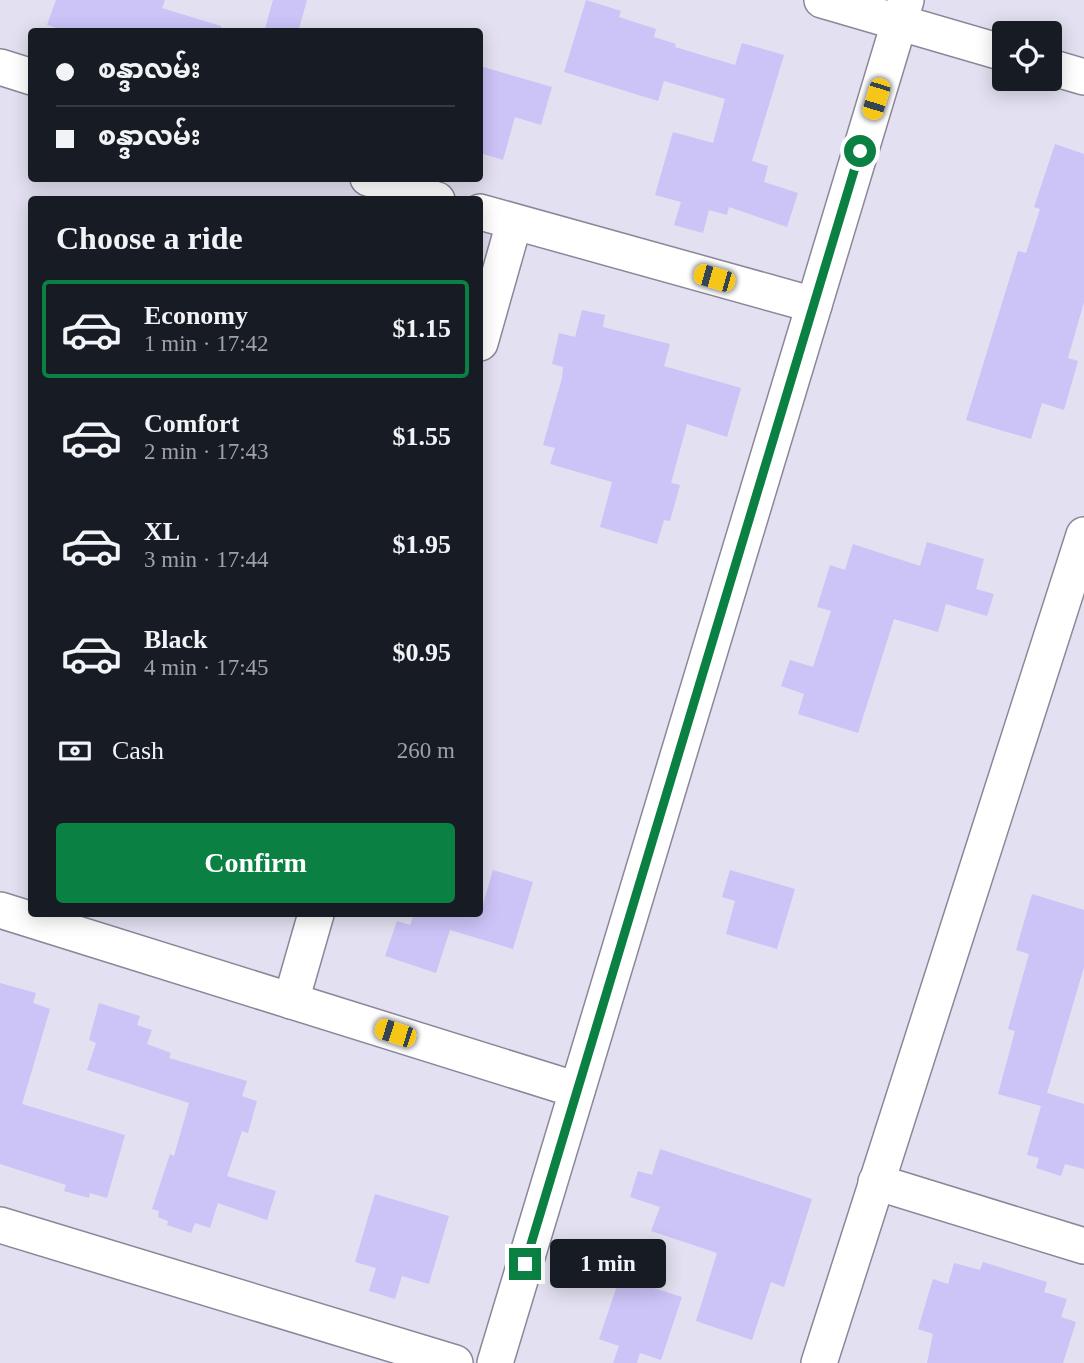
<!DOCTYPE html>
<html lang="en">
<head>
<meta charset="utf-8">
<style>
  :root { --surface:#171b24; --page:#20242c; --text:#f1f3f6; --muted:#9ea1a6; --line:#363941; --accent:#0b8043 }
  body { margin:0; font-family:"Times New Roman","Noto Sans Myanmar",serif; background:var(--page); color:var(--text); height:100vh; display:flex; flex-direction:column; font-size:26px; white-space:nowrap }
  * { box-sizing:border-box; margin:0 }
  p { font-size:23px; color:var(--muted) }
  .icon { flex:none; width:38px; height:38px; fill:none; stroke:currentColor; stroke-width:2; stroke-linecap:round; stroke-linejoin:round }
  .map { position:relative; flex:1; overflow:hidden }
  .side { position:absolute; left:28px; top:196px; width:455px; height:721px; display:flex; flex-direction:column; background:var(--surface); border-radius:7px; box-shadow:0 4px 18px #0003 }
  .side>* { flex:none }
  .guide { position:absolute; left:28px; top:28px; width:455px; height:154px; border-radius:7px; box-shadow:0 4px 18px #0003; display:grid; align-content:center; height:154px; padding:0 28px; background:var(--surface) }
  .buttons { position:absolute; left:992px; top:21px; display:grid; gap:14px }
  .buttons a { display:grid; place-items:center; width:70px; height:70px; border-radius:7px; background:var(--surface); box-shadow:0 4px 18px #0003; font-size:35px }
  .end { position:absolute; width:32px; height:32px; margin:-16px; border:9px solid #0b8043; background:#fff; box-shadow:0 0 0 4px #fff }
  .from { border-radius:50% }
  .bubble { position:absolute; height:49px; border-radius:7px; background:var(--surface); box-shadow:0 4px 18px #0003; font-size:23px; font-weight:800; line-height:49px; text-align:center }
  .car { position:absolute; width:21px; height:42px; margin:-21px -10px; border-radius:9px; box-shadow:0 0 5px 2px #0007; background:linear-gradient(#f5c518 24%,#345 0 40%,#f5c518 0 76%,#345 0 86%,#f5c518 0) }
  .guide b { display:flex; align-items:center; gap:24px; height:66px; font-size:26px }
  .guide b+b { border-top:2px solid var(--line) }
  .guide i { width:18px; height:18px; background:var(--text) }
  ul { padding:0; list-style:none }
  li { display:flex; align-items:center; gap:21px; height:98px; margin:0 14px 10px; padding:0 14px; border:4px solid transparent; border-radius:7px }
  li div { flex:1 }
  li b { display:block; font-size:26px }
  li em { font-style:normal; font-weight:800 }
  li.current { border-color:var(--accent) }
  li>.icon { width:63px; height:63px; stroke-width:1.5 }
  h2 { padding:0 28px; font-size:32px; line-height:84px }
  .pay { display:flex; align-items:center; gap:18px; height:77px; padding:0 28px; font-size:26px }
  .pay p { margin-inline-start:auto }
  .cta { display:flex; gap:14px; margin-top:auto; padding:14px 28px }
  .cta a { flex:1; height:80px; border-radius:7px; background:var(--accent); color:#fff; font-size:28px; font-weight:800; line-height:80px; text-align:center }
  .map>svg:first-child { display:block }
  .building { fill:#ccc3f7 }
  .lines { fill:none; stroke-linecap:round; stroke-linejoin:round }
  .street-casing { stroke:#8a8898; stroke-width:38 }
  .street { stroke:#fff; stroke-width:35 }
  .route { stroke:#0b8043; stroke-width:9 }
</style>
</head>
<body>
<div class="map">
<svg width="1084" height="1363" viewBox="0 0 1084 1363">
  <rect width="100%" height="100%" fill="#e3e0f1"/>
  <g class="building">
    <polygon points="56,0 165,0 162,8 221,26 221,32 66,31 47,25"/>
    <polygon points="273,0 307,0 298,32 264,32"/>
    <polygon points="586,0 621,11 619,17 656,29 654,37 676,44 675,47 735,65 742,43 784,55 752,161 768,166 764,182 798,193 787,227 729,207 727,215 709,210 703,233 674,225 681,202 655,195 673,132 713,143 725,99 664,81 658,101 564,72"/>
    <polygon points="480,66 552,87 541,125 515,117 503,160 480,153"/>
    <polygon points="1055,144 1084,154 1084,302 1068,358 1078,361 1064,410 1042,403 1031,439 966,420 1018,251 1026,253 1040,209 1034,207"/>
    <polygon points="582,310 605,315 603,327 670,344 664,366 741,388 727,437 687,424 671,483 680,485 670,521 664,520 657,544 600,527 612,482 550,464 555,448 543,445 562,378 563,367 552,364 559,333 575,337"/>
    <polygon points="927,542 984,559 976,589 994,594 987,616 946,604 938,632 894,619 858,733 798,714 804,694 781,686 790,660 813,667 831,611 817,607 830,565 845,570 853,544 920,566"/>
    <polygon points="493,870 533,882 513,949 450,930 436,973 385,956 397,921 410,925 414,914 480,914"/>
    <polygon points="730,870 795,889 777,949 726,934 735,901 722,897"/>
    <polygon points="1032,894 1084,910 1084,967 1047,1093 1084,1104 1084,1169 1065,1164 1061,1176 1036,1168 1039,1158 1027,1155 1041,1106 998,1094 1015,1031 1008,1029 1029,954 1016,950"/>
    <polygon points="0,983 36,993 33,1003 50,1009 22,1104 125,1135 107,1198 90,1193 89,1198 64,1191 66,1185 0,1164"/>
    <polygon points="99,1003 140,1016 137,1025 152,1030 147,1044 171,1053 169,1058 247,1081 242,1096 257,1101 248,1133 242,1131 227,1176 276,1191 267,1220 218,1203 210,1228 195,1223 191,1233 167,1225 168,1221 158,1217 159,1211 152,1209 170,1154 174,1156 189,1103 87,1070 96,1043 89,1040"/>
    <polygon points="660,1149 812,1199 784,1287 771,1282 752,1340 696,1321 717,1253 651,1231 660,1207 630,1197 638,1171 652,1175"/>
    <polygon points="375,1194 449,1216 429,1284 402,1276 395,1299 369,1291 376,1268 355,1262"/>
    <polygon points="983,1262 1047,1282 1044,1292 1067,1299 1061,1317 1076,1322 1063,1363 927,1363 933,1334 918,1329 933,1279 948,1284 954,1263 980,1270"/>
    <polygon points="620,1277 682,1297 661,1360 640,1353 637,1363 613,1363 619,1346 599,1339"/>
  </g>
  <g class="lines">
    <g class="street-casing">
      <g id="street">
        <polyline points="822,0 1004,53"/>
        <polyline points="0,67 32,77"/>
        <polyline points="1050,67 1084,77"/>
        <polyline points="368,178 437,200"/>
        <polyline points="480,212 814,305"/>
        <polyline points="480,343 514,223"/>
        <polyline points="0,910 577,1090"/>
        <polyline points="291,1001 316,914"/>
        <polyline points="876,1182 1084,1246"/>
        <polyline points="0,1225 455,1363"/>
        <polyline points="495,1363 906,0"/>
        <polyline points="819,1363 1084,535"/>
      </g>
    </g>
    <use href="#street" class="street"/>
  </g>
  <g class="lines">
    <polyline class="route" points="525,1264 860,151"/>
  </g>
</svg>
<div class="buttons">
<a><svg class="icon" aria-label="locate" viewBox="0 0 24 24"><circle cx="12" cy="12" r="6"/><path d="M12 2v4M12 18v4M2 12h4M18 12h4"/></svg></a>
</div>
<i class="end from" style="left:860px;top:151px"></i>
<i class="end" style="left:525px;top:1264px"></i>
<div class="bubble" style="left:550px;top:1239px;width:116px">1 min</div>
<i class="car" style="left:876px;top:99px;rotate:197deg"></i>
<i class="car" style="left:714px;top:278px;rotate:286deg"></i>
<i class="car" style="left:395px;top:1033px;rotate:288deg"></i>
<div class="guide">
<b><i class="from"></i>စန္ဒာလမ်း</b>
<b><i></i>စန္ဒာလမ်း</b>
</div>
<section class="side">
<h2>Choose a ride</h2>
<ul>
<li class="current"><svg class="icon" aria-label="car" viewBox="0 0 24 24"><path d="M5 17H2v-5l4-1 3-4h7l3 4 3 1v5h-3M9 17h6M6 11h13"/><circle cx="7" cy="17" r="2"/><circle cx="17" cy="17" r="2"/></svg><div><b>Economy</b><p>1 min · 17:42</p></div><em>$1.15</em></li>
<li><svg class="icon" aria-label="car" viewBox="0 0 24 24"><path d="M5 17H2v-5l4-1 3-4h7l3 4 3 1v5h-3M9 17h6M6 11h13"/><circle cx="7" cy="17" r="2"/><circle cx="17" cy="17" r="2"/></svg><div><b>Comfort</b><p>2 min · 17:43</p></div><em>$1.55</em></li>
<li><svg class="icon" aria-label="car" viewBox="0 0 24 24"><path d="M5 17H2v-5l4-1 3-4h7l3 4 3 1v5h-3M9 17h6M6 11h13"/><circle cx="7" cy="17" r="2"/><circle cx="17" cy="17" r="2"/></svg><div><b>XL</b><p>3 min · 17:44</p></div><em>$1.95</em></li>
<li><svg class="icon" aria-label="car" viewBox="0 0 24 24"><path d="M5 17H2v-5l4-1 3-4h7l3 4 3 1v5h-3M9 17h6M6 11h13"/><circle cx="7" cy="17" r="2"/><circle cx="17" cy="17" r="2"/></svg><div><b>Black</b><p>4 min · 17:45</p></div><em>$0.95</em></li>
</ul>
<div class="pay"><svg class="icon" aria-label="cash" viewBox="0 0 24 24"><path d="M3 7h18v10H3z"/><circle cx="12" cy="12" r="2"/></svg>Cash<p>260 m</p></div>
<div class="cta"><a>Confirm</a></div>
</section>
</div>
</body>
</html>
